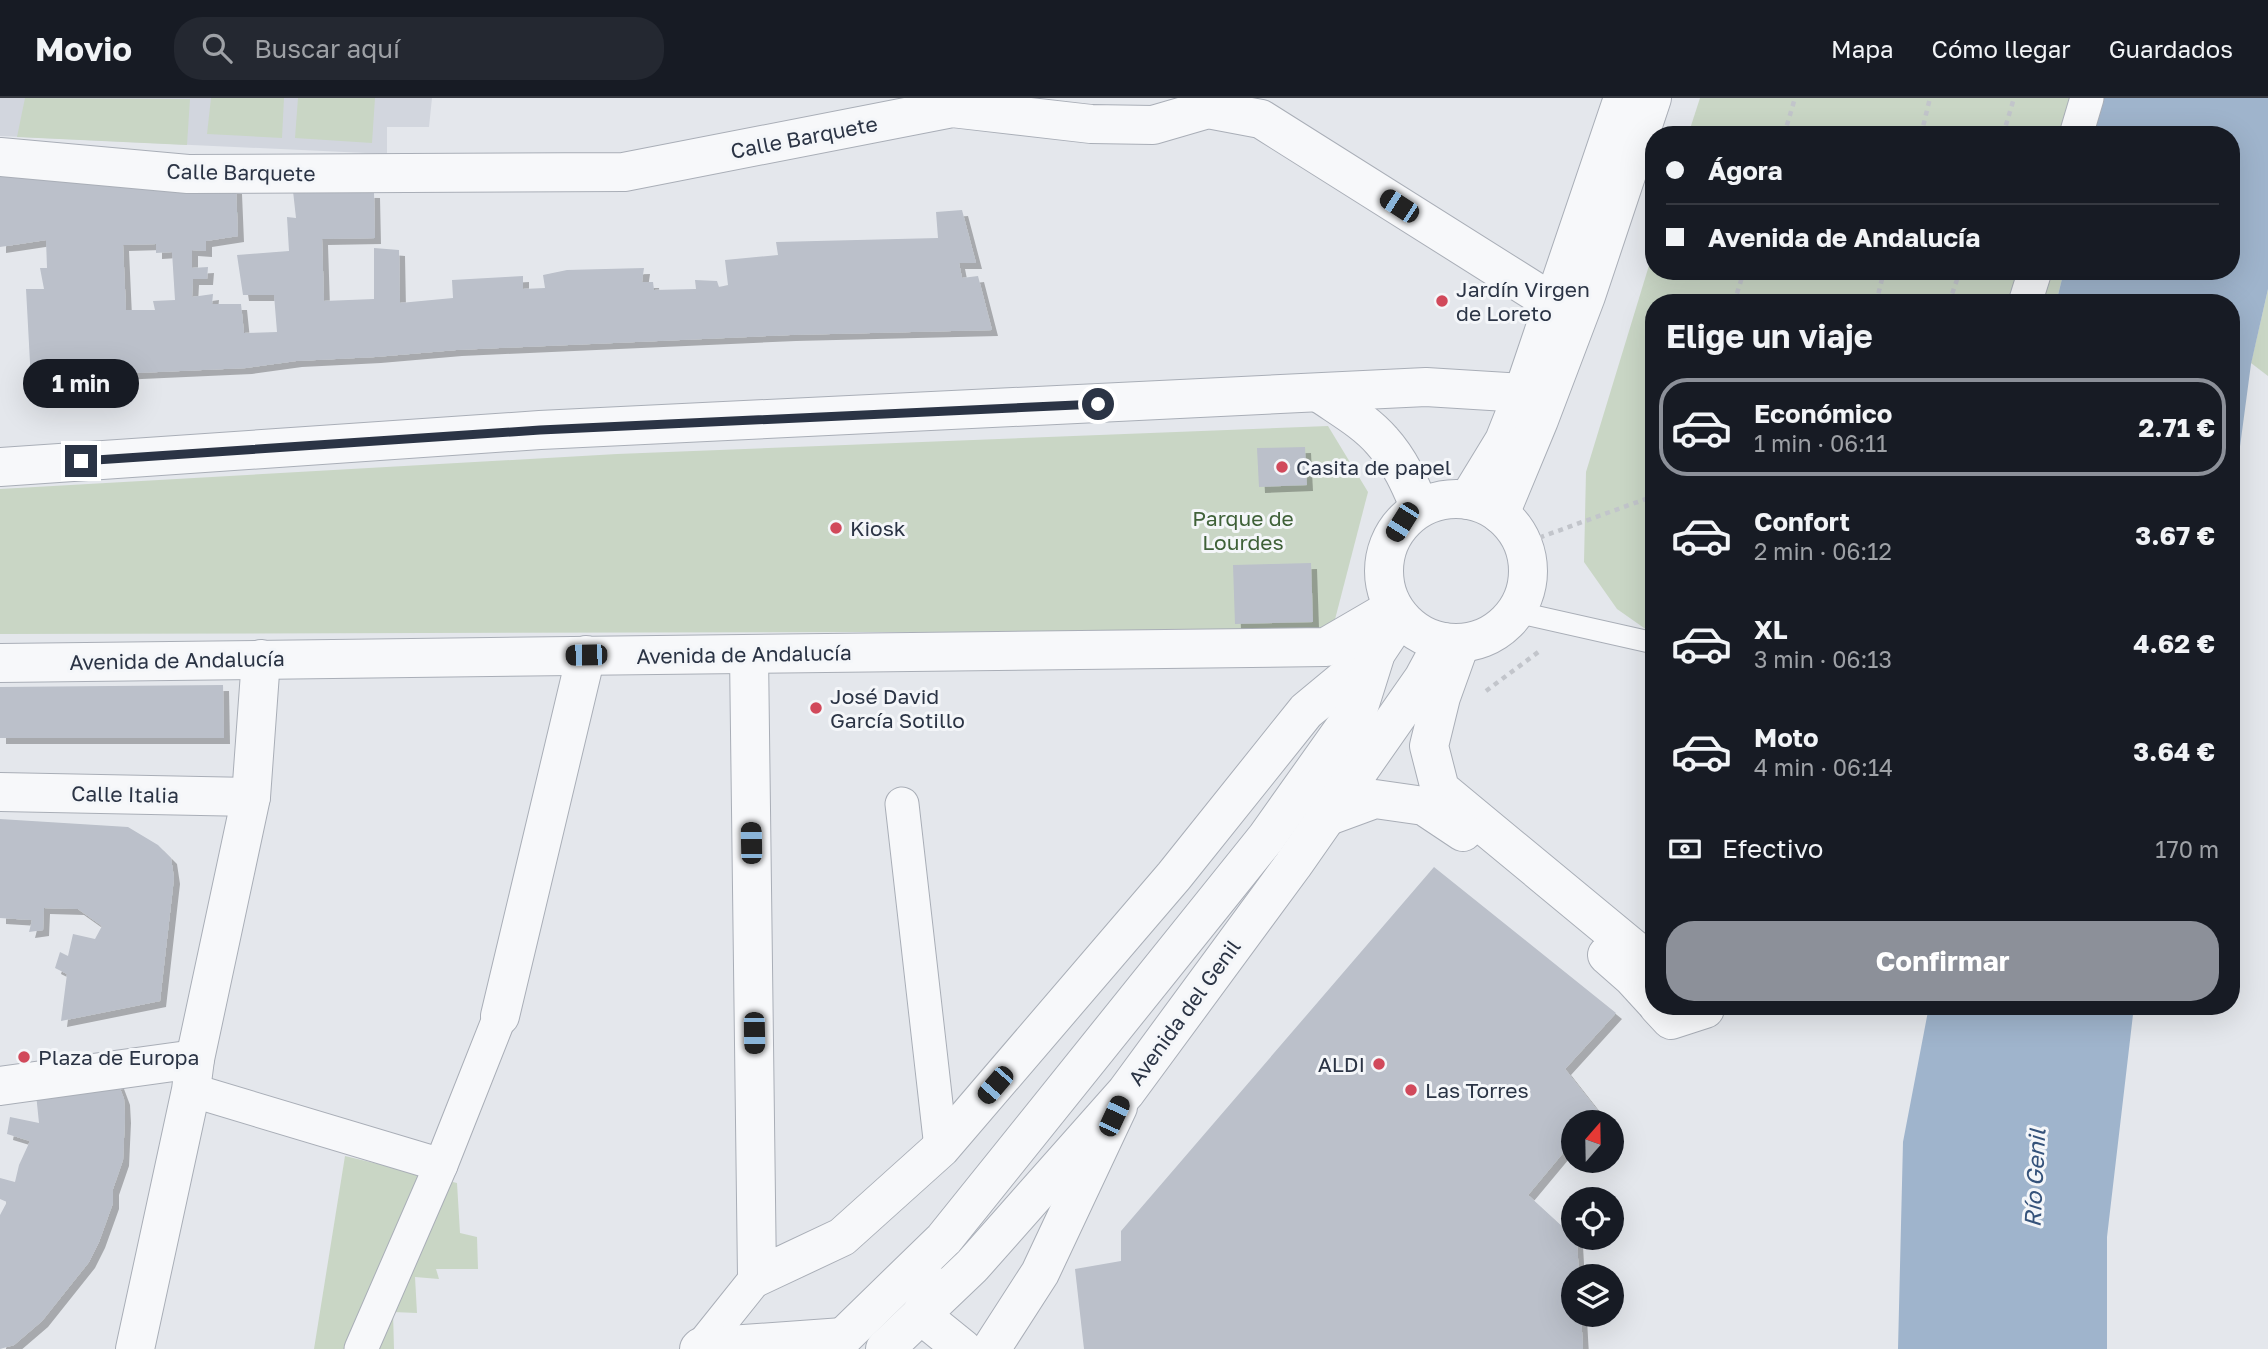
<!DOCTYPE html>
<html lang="es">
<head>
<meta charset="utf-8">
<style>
  :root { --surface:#171b24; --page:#242831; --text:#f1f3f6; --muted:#9ea1a6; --line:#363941; --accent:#8c9099 }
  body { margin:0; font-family:"Golos Text",sans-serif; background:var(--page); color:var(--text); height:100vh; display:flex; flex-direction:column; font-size:26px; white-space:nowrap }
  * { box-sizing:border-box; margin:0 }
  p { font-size:23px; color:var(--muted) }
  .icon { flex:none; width:38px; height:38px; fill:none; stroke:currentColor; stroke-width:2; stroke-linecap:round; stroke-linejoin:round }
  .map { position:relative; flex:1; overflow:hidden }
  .side { position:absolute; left:1645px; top:196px; width:595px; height:721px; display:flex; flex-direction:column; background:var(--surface); border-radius:28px; box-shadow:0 7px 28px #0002 }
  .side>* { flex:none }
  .top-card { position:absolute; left:1645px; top:28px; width:595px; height:154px; border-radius:28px; box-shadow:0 7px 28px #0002; display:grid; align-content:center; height:154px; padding:0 21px; background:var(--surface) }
  .needle { width:46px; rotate:20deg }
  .tools { position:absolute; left:1561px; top:1012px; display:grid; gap:14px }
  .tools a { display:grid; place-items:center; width:63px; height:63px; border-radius:50%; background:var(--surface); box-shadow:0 7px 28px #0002; font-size:35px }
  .end { position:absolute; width:32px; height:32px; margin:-16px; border:9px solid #2b3445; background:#fff; box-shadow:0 0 0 4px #fff }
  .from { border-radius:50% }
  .bubble { position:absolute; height:49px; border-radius:24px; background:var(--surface); box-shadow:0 7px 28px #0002; font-size:23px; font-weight:700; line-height:49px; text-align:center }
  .car { position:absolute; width:21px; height:42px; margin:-21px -10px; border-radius:9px; box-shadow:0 0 5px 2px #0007; background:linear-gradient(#222 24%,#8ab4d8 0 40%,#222 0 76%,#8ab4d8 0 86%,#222 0) }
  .top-card b { display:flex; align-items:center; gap:24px; height:66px; font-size:26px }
  .top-card b+b { border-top:2px solid var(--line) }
  .top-card i { width:18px; height:18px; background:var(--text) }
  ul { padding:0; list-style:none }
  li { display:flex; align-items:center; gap:21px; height:98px; margin:0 14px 10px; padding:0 7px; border:4px solid transparent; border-radius:28px }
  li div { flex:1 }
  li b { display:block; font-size:26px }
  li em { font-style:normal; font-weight:700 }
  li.selected { border-color:var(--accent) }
  li>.icon { width:63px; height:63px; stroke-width:1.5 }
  h2 { padding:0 21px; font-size:32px; line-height:84px }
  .pay { display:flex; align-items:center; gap:18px; height:77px; padding:0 21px; font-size:26px }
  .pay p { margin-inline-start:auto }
  .primary-button { display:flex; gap:14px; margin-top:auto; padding:14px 21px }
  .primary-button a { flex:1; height:80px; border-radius:28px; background:var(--accent); color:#fff; font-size:28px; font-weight:700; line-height:80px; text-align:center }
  header { display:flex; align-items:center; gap:42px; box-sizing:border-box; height:98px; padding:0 35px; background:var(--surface); border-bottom:2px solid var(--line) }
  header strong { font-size:33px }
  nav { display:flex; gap:38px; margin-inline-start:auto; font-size:24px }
  .search { width:490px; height:63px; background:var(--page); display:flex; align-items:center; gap:18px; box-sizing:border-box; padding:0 24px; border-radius:28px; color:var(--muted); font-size:26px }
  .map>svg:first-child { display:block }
  .built { fill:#d2d6de }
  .green { fill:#c9d6c5 }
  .water { fill:#9fb4cc }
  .building { fill:#bbc0ca; fill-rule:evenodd; filter:url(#shadow) }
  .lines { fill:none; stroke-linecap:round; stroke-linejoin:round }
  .service-casing { stroke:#a9aeb7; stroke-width:23 }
  .pedestrian-casing { stroke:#a9aeb7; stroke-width:35 }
  .minor-casing { stroke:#a9aeb7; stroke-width:40 }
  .tertiary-casing { stroke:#a9aeb7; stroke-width:40 }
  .path { stroke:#c2c5cb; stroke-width:4.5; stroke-dasharray:5 5; stroke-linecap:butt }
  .service { stroke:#f7f8fa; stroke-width:21 }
  .pedestrian { stroke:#f7f8fa; stroke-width:33 }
  .minor { stroke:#f7f8fa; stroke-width:38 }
  .tertiary { stroke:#f7f8fa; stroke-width:38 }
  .route { stroke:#2b3445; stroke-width:9 }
  .poi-dot { fill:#d1495b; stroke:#f4f6f9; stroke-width:2.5 }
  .labels { text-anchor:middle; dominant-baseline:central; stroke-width:6; stroke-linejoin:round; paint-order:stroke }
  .street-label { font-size:21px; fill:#2b3445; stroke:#f4f6f9 }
  .poi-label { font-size:21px; fill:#2b3445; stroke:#f4f6f9; text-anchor:start }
  .park-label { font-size:21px; fill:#3f6138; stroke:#f4f6f9 }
  .water-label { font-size:23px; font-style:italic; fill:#34527a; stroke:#f4f6f9 }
</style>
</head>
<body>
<header>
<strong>Movio</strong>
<div class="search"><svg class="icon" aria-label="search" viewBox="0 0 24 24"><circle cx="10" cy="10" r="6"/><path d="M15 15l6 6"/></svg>Buscar aquí</div>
<nav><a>Mapa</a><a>Cómo llegar</a><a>Guardados</a></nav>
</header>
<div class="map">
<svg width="2268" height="1251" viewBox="0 0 2268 1251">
  <defs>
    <filter id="shadow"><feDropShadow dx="6" dy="6" stdDeviation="0" flood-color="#0004"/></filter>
  </defs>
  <rect width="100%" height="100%" fill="#e4e7ec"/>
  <polygon class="built" points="0,0 432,0 429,29 387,29 387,56 0,38"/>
  <g class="green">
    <polygon points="25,0 190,1 187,47 17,39"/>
    <polygon points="211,0 284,0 282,40 207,36"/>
    <polygon points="298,0 375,0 372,45 295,40"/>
    <polygon points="1700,0 2097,0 2086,37 1688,37"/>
    <polygon points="1654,151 1654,173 2064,173 2056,205 1654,205 1654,537 1617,511 1584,464 1586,374"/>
    <polygon points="2268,191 2268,278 2251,265"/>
    <polygon points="1328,328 1368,394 1332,533 0,536 0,391 617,356"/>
    <polygon points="345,1058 457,1085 460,1135 477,1139 478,1171 436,1171 439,1181 415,1179 417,1215 393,1214 394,1251 314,1251"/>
  </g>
  <g class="water">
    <polygon points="2097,0 2268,0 2268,191 2251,266 2235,386 2231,398 2231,205 2056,205 2064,173 2231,173 2231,37 2086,37"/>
    <polygon points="1929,908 2134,908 2107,1139 2107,1251 1898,1251 1903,1044"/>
  </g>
  <g class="building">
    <path d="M0,70L236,90L238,138L206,143V153L192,152V170L208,169L207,181H193L192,199L213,196L212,206H241L244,235L277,234L274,197H243L237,157L289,153L287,119L296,120L293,93L374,94L375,140L322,141L324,203L374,201V150L399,152L400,205L453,200L452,182L523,178V191L545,190L543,177L567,172L644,170L642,184H653L654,192L696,191L695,182L717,183L719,189L728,187L725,162L778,157L776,144L938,140L936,114L962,112L976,165H959L962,180L978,178L992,232L790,237L456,252L375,259L296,263L246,270L136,275L31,283L26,191H44L40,170H47L46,142L0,149ZM156,146V155L172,154L175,202L153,203L155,212H126L123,147Z"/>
    <polygon points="1305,349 1307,387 1259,389 1257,350"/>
    <polygon points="1311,465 1313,524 1235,526 1233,467"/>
    <polygon points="223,587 224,640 0,640 0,589"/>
    <polygon points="0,721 128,729 158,747 171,760 174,780 160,903 61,923 67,876 55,870 60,854 68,858 73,836 95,841 102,828 78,811 44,810 43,832 29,834 32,822 0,820"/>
    <polygon points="1434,769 1616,915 1565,971 1598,1013 1590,1024 1573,1024 1573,1043 1528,1097 1577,1142 1579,1178 1573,1178 1573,1216 1581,1216 1583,1251 1084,1251 1075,1171 1121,1163 1121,1133"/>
    <polygon points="118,985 124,1001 125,1019 123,1062 113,1091 113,1105 99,1144 89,1164 42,1223 14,1247 0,1251 0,1117 7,1104 0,1101 0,1080 15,1084 19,1067 30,1043 7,1036 10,1019 39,1025 36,996"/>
  </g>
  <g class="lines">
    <g class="service-casing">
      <polyline id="service" points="1516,514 1654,545"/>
    </g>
    <g class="pedestrian-casing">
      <g id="pedestrian">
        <polyline points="2076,37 2087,0"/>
        <polyline points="2025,205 2035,173"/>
        <polyline points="902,706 941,1050"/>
        <polyline points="191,992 441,1067"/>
        <polyline points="701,1249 757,1179"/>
        <polyline points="361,1251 441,1067 500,918"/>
      </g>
    </g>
    <g class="minor-casing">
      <g id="minor">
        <polyline points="0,59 188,76 624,74 952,10 1091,26 1153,27 1208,11 1261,21 1553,205"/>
        <polyline points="1460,546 1441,599 1429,648 1440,691 1654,868"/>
        <polyline points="749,556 757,1179 842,1139 941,1050 1174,778 1306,613 1376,555"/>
        <polyline points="0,694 251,699"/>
        <polyline points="1326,719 1375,701 1424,708 1463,734"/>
        <polyline points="1607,857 1632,879 1654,903"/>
        <polyline points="1658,908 1671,922 1705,911"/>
        <polyline points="500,918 586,557"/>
        <polyline points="0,988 195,961"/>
        <polyline points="934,1188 921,1217 963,1251"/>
        <polyline points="135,1251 191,992 195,961 251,699 261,561"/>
        <polyline points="699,1251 701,1249 843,1239"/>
        <polyline points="991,1251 1040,1175 1118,1009"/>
      </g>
    </g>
    <g class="tertiary-casing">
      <g id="tertiary">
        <path d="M1321,296C1341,310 1366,324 1382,343C1400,363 1410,386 1420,410"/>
        <polyline points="0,369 540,332 1426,289 1523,295"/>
        <circle cx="1456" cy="473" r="72"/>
        <polyline points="1468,402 1504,343 1523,295 1623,0"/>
        <polyline points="1500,416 1539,322 1586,198 1652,0"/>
        <polyline points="0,565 1326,549 1393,510"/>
        <polyline points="831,1251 944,1141 1266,740 1359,609 1376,555 1400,519"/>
        <polyline points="885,1251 972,1168 1126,994 1293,767 1423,581 1443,544"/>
      </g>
    </g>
    <g class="path">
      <polyline points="1784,37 1795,0"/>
      <polyline points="1921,37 1930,0"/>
      <polyline points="2003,37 2014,0"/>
      <polyline points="1734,205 1744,173"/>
      <polyline points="1876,205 1884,173"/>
      <polyline points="1949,205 1960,173"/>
      <polyline points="1530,443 1654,398"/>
      <polyline points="1647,513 1654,505"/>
      <polyline points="1486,593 1541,552"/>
    </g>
    <use href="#service" class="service"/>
    <use href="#pedestrian" class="pedestrian"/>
    <use href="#minor" class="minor"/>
    <use href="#tertiary" class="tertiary"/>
  </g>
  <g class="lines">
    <polyline class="route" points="81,363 540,332 1098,306"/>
  </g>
  <g class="poi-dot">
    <circle cx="1442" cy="203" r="7"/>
    <circle cx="1282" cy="369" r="7"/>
    <circle cx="836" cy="430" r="7"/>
    <circle cx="816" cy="610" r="7"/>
    <circle cx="24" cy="959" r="7"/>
    <circle cx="1379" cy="966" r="7"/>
    <circle cx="1411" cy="992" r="7"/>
  </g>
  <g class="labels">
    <g class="street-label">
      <text transform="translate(804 39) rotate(-11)">Calle Barquete</text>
      <text transform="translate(241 74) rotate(1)">Calle Barquete</text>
      <text transform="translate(744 556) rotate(-1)">Avenida de Andalucía</text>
      <text transform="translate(177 562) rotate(-1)">Avenida de Andalucía</text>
      <text transform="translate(125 696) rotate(1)">Calle Italia</text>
      <text transform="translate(1184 914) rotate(-54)">Avenida del Genil</text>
    </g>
    <g class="poi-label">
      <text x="1456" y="191">Jardín Virgen<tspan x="1456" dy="24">de Loreto</tspan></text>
      <text x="1296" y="369">Casita de papel</text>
      <text x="850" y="430">Kiosk</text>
      <text x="830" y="598">José David<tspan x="830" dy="24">García Sotillo</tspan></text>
      <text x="38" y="959">Plaza de Europa</text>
      <text x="1365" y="966" text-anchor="end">ALDI</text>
      <text x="1425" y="992">Las Torres</text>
    </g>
    <g class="park-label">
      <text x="1243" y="420">Parque de<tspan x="1243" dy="24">Lourdes</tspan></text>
    </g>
    <g class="water-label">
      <text transform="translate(2034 1080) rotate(-87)">Río Genil</text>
    </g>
  </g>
</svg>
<div class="tools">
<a><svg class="needle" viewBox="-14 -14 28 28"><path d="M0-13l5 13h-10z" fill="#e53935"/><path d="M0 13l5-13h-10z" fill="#9ea1a6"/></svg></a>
<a><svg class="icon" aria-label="locate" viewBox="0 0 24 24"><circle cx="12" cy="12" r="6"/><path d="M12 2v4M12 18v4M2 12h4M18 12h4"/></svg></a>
<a><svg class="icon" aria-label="layers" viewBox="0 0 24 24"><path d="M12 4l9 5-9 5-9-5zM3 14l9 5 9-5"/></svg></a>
</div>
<i class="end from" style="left:1098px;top:306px"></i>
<i class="end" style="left:81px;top:363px"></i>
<div class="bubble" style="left:23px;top:261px;width:116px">1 min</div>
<i class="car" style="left:1399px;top:108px;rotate:303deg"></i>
<i class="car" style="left:1402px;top:424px;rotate:212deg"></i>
<i class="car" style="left:586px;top:557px;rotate:269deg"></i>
<i class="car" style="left:751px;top:745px;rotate:359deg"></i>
<i class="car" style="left:754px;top:935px;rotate:179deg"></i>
<i class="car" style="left:995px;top:987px;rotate:221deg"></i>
<i class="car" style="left:1114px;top:1018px;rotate:25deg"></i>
<div class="top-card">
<b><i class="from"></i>Ágora</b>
<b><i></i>Avenida de Andalucía</b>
</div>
<section class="side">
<h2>Elige un viaje</h2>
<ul>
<li class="selected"><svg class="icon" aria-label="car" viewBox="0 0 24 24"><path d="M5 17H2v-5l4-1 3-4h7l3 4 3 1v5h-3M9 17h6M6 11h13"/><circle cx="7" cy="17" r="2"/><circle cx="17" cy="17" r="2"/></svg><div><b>Económico</b><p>1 min · 06:11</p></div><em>2.71 €</em></li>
<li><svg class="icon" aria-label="car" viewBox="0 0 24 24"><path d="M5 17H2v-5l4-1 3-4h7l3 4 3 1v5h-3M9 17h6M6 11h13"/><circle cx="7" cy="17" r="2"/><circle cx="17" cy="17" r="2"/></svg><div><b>Confort</b><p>2 min · 06:12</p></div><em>3.67 €</em></li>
<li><svg class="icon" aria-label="car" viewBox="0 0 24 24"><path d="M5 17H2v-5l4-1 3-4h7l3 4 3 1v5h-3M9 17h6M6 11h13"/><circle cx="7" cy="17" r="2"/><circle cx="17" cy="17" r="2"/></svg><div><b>XL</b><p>3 min · 06:13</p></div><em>4.62 €</em></li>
<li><svg class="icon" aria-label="car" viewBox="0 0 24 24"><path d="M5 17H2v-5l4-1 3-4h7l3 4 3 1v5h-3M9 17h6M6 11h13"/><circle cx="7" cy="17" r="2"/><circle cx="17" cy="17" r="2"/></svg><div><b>Moto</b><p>4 min · 06:14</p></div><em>3.64 €</em></li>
</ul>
<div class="pay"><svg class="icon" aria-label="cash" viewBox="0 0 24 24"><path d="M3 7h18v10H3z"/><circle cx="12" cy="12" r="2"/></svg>Efectivo<p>170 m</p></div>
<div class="primary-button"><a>Confirmar</a></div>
</section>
</div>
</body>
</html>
